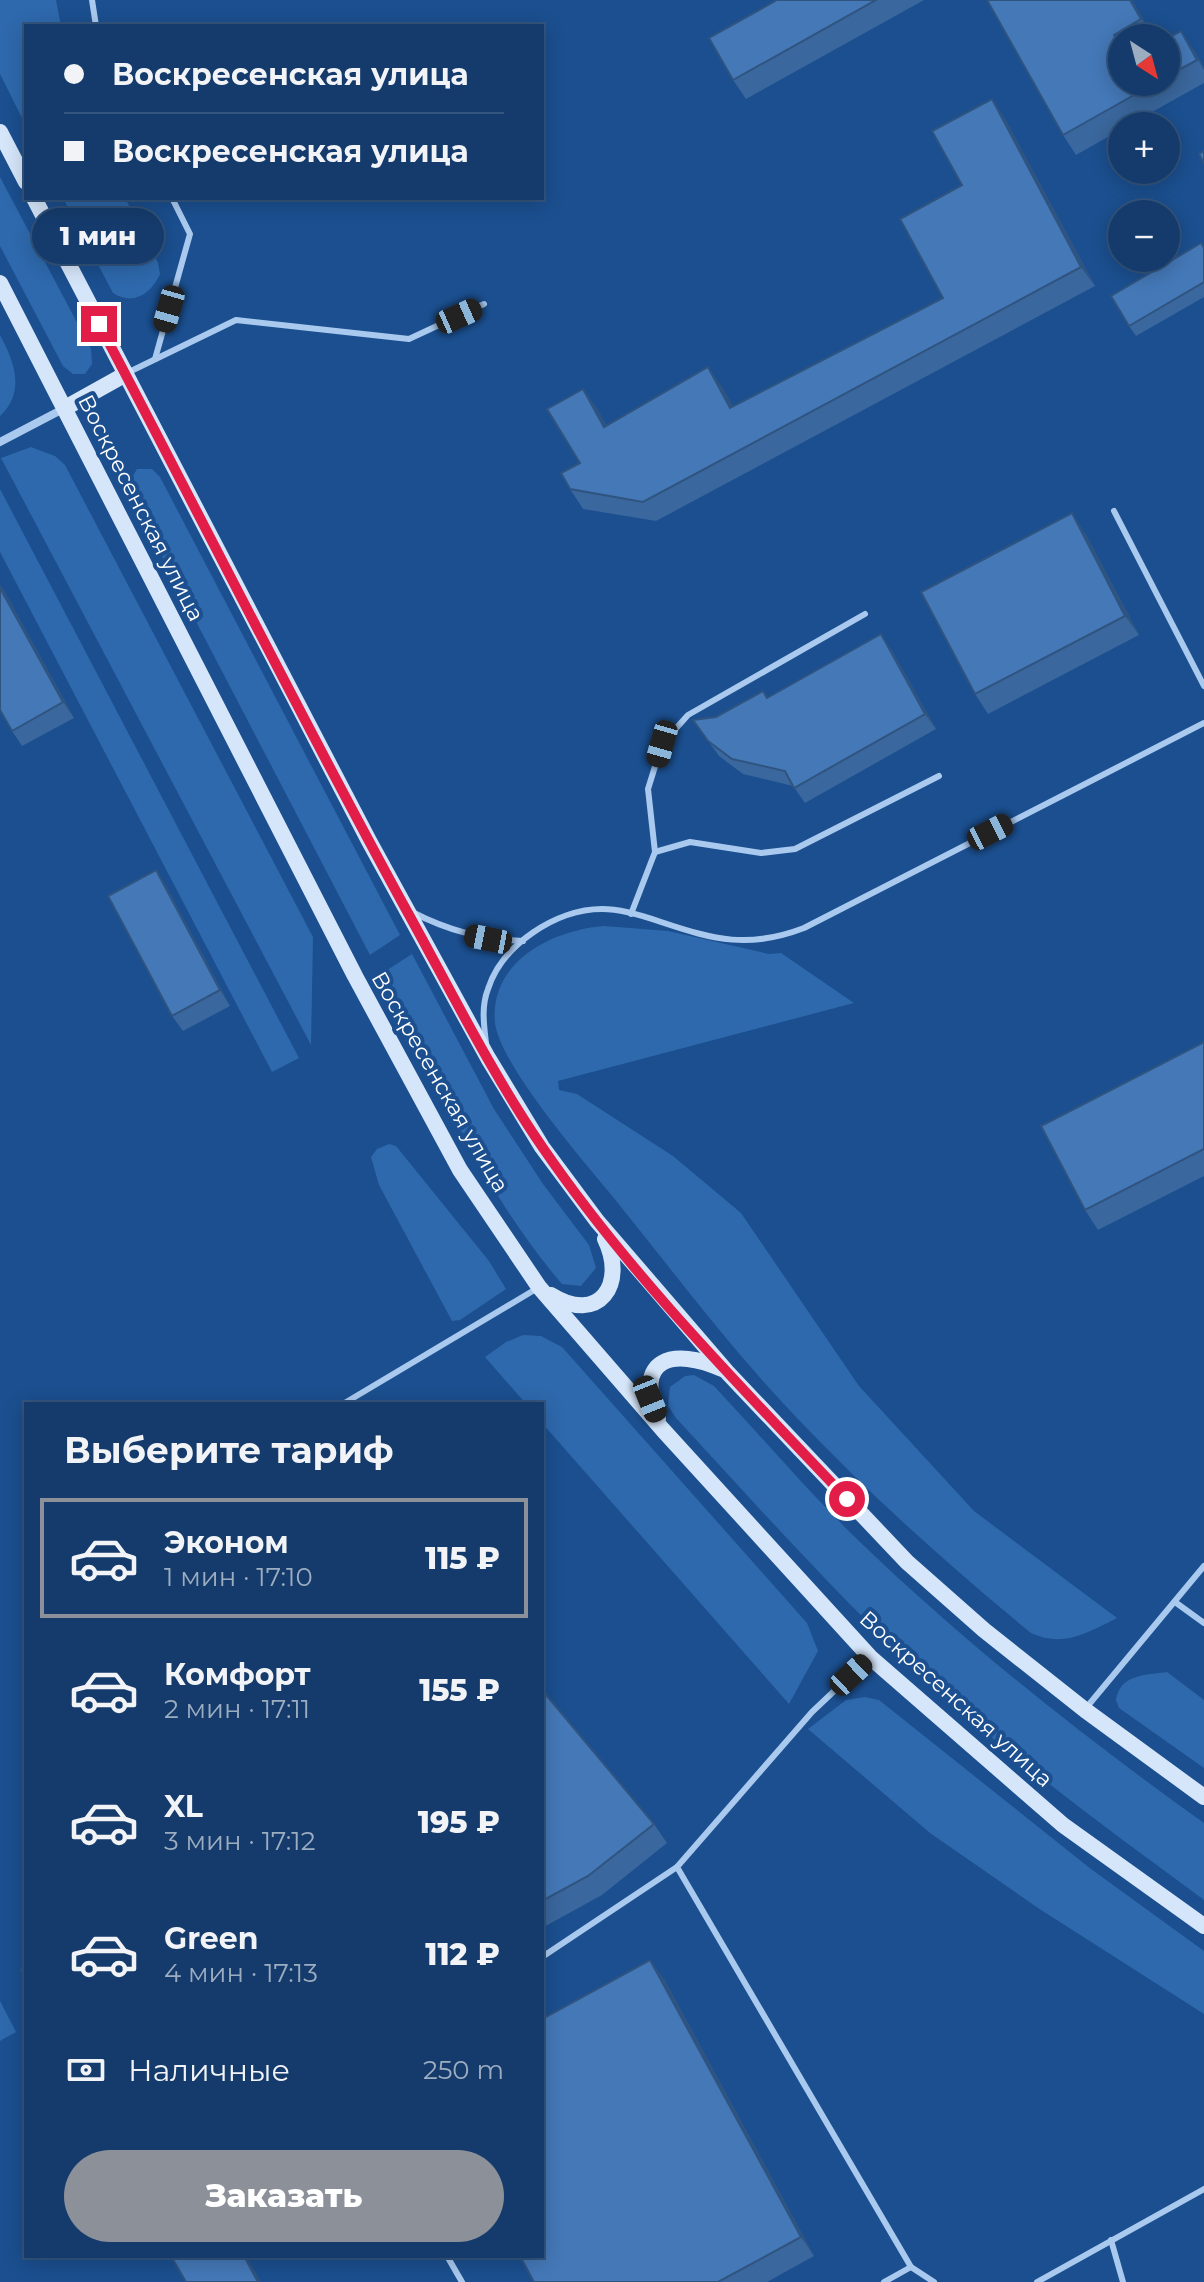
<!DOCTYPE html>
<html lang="ru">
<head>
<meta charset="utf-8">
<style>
  :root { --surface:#143b6b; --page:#1d4271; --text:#f1f3f6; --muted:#9dadc1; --line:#33557e; --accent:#8c9099 }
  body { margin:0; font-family:Montserrat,sans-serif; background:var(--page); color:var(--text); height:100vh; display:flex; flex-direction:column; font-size:30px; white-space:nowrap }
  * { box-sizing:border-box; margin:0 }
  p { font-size:26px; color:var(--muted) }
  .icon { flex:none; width:44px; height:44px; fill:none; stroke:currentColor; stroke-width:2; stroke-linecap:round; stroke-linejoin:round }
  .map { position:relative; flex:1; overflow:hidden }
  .sheet { position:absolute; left:24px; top:1402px; width:520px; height:856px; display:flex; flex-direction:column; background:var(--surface); border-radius:0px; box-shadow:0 4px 20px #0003,0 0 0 2px var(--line) }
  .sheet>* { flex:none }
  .hud { position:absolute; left:24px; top:24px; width:520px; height:176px; border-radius:0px; box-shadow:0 4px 20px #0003,0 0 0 2px var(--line); display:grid; align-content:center; height:176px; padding:0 40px; background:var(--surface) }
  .needle { width:52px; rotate:144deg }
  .controls { position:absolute; left:1108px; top:24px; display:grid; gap:16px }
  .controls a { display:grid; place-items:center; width:72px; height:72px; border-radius:50%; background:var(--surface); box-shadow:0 4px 20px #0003,0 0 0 2px var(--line); font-size:40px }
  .end { position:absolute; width:36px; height:36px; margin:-18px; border:10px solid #e11d48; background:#fff; box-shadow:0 0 0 4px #fff }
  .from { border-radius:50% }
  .bubble { position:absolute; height:56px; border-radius:28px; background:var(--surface); box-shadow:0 4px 20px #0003,0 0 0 2px var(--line); font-size:26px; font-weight:800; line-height:56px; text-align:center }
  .car { position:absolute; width:24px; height:48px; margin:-24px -12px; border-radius:10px; box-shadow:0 0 6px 2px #0007; background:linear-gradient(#222 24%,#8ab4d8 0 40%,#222 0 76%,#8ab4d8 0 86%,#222 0) }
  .hud b { display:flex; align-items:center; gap:28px; height:76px; font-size:30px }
  .hud b+b { border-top:2px solid var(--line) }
  .hud i { width:20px; height:20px; background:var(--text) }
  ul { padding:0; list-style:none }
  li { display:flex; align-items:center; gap:24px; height:120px; margin:0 16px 12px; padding:0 24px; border:4px solid transparent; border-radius:0px }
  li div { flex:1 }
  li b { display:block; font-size:30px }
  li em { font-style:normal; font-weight:800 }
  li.active { border-color:var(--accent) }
  li>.icon { width:72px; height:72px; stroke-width:1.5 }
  h2 { padding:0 40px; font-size:36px; line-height:96px }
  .pay { display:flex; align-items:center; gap:20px; height:88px; padding:0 40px; font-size:30px }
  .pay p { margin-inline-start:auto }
  .primary-button { display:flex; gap:16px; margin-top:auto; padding:16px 40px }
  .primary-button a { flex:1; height:92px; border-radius:48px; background:var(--accent); color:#fff; font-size:32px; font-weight:800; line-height:92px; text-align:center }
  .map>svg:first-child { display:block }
  .green { fill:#2e69ad }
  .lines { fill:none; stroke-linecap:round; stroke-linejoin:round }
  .lane { stroke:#a9c9ee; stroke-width:6 }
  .street { stroke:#a9c9ee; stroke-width:8 }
  .secondary { stroke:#d6e6fa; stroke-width:16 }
  .wall { fill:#3a679d }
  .shaded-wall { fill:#305480 }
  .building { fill:#4478b7; stroke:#305480; stroke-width:2 }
  .route { stroke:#e11d48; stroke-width:10 }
  .labels { text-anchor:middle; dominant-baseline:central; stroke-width:8; stroke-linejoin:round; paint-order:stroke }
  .street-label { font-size:22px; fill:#fff; stroke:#1b4f8f }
</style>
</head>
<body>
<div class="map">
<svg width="1204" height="2282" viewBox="0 0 1204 2282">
  <rect width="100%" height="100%" fill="#1b4f8f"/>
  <g class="green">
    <polygon points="0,0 56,0 61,26 26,26 26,126 0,74"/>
    <polygon points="0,177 91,349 92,364 85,374 73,374 63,366 0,246"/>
    <path d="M63,198H125L158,263L160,274C151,294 133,306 113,293Z"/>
    <path d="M0,335C14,361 26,392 0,416Z"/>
    <polygon points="31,447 55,456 65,465 313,937 311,1045 1,458"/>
    <polygon points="137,469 152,469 160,477 400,935 370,955 130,495 128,484"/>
    <polygon points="0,489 299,1058 272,1072 0,552"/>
    <path d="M604,926L668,931L769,954L781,953L854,1003L558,1081L559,1090L577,1094L673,1156L741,1213L859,1386L974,1511L1117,1618C1088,1633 1062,1648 1031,1633C948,1565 869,1494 795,1416C729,1347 673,1271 613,1197C584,1162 500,1065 495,1023C489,961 553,930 604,926Z"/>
    <path d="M412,954L494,1109L543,1184L589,1245L596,1268L581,1286L562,1284C484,1194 435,1078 381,974Z"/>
    <polygon points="389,1144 396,1146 489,1261 506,1289 460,1320 452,1321 379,1185 371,1157 377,1149"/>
    <polygon points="523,1335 541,1336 562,1347 807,1623 818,1651 789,1704 542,1423 542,1404 526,1404 485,1357 506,1342"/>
    <path d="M694,1375L714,1386C763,1438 809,1493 860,1542C966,1644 1085,1738 1204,1823V1900C1108,1829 1010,1759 924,1677C837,1595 757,1506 676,1418L668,1406L670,1387L685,1376Z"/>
    <path d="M1167,1672L1204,1700V1768L1119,1708L1116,1700C1120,1674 1146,1675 1167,1672Z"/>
    <polygon points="865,1697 879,1700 1091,1869 1204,1951 1204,2014 1038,1908 930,1833 808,1729 846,1700"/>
    <polygon points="0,2001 16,2032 0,2041"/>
  </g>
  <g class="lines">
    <g class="lane">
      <polyline points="92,0 96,26"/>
      <polyline points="155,359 190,234 172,198"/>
      <polyline points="129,372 236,320 409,339 484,304"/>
      <polyline points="1114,511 1204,686"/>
      <polyline points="655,852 690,842 761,853 795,849 939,776"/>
      <path d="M412,912C449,931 481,939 523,941"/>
      <polyline points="631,914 655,852 648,789 662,744 688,715 865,614"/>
      <path d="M486,1043C484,1025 481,1007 488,989C502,945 556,909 602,909C621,909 644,916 661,922C715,940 749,949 804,928L1204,723"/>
      <polyline points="343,1404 536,1289"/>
      <polyline points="1175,1602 1204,1623"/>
      <polyline points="868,1659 812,1712 677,1867 911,2267 934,2282"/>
      <polyline points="1086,1708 1204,1566"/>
      <polyline points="542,1957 677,1867"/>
      <polyline points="1111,2240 1123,2282"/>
      <polyline points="447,2256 462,2282"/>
      <polyline points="884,2282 911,2267"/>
      <polyline points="1037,2282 1204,2189"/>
    </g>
    <polyline class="street" points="0,442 65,408"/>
    <g class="secondary">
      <polyline points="0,132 26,182"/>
      <polyline points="34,198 369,841 488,1058 542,1147 597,1221 727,1372 907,1562 984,1630 1085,1710 1204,1797"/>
      <polyline points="0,283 355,976 460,1170 539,1287 663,1430 870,1657 1063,1825 1204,1926"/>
      <polyline points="65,408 126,374"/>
      <path d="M551,1295C599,1325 627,1284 605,1239"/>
      <path d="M658,1419C633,1358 673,1347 722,1369"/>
    </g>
  </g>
  <g class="wall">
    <polygon points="777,0 924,0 746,99 733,80"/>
    <polygon points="1132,0 1154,38 1122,38 1122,82 1166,82 1166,39 1194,50 1204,68 1204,83 1127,126 1122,126 1122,129 1076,155 1063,135"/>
    <polygon points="992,99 1005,119 1095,286 656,521 583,509 570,489 580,463 583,389 597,409 606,425 722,387 733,407 943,298 962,185"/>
    <polygon points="1204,247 1204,297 1136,336 1129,326"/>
    <polygon points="1085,533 1139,635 988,714 975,694"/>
    <polygon points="3,589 74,718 22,746 12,731"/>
    <polygon points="891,649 936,729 805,803 793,786 743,774 719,756 693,720 716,717"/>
    <polygon points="166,886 230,1006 183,1031 172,1016"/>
    <polygon points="1204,1042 1204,1176 1098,1230 1085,1210"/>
    <polygon points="542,1690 654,1824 667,1843 602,1895 542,1928"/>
    <polygon points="664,1979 814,2256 767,2282 534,2282"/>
  </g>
  <g class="shaded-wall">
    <polygon points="1130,0 1132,0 1154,38 1141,19"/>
    <polygon points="1181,31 1194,50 1204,68 1204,70"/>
    <polygon points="992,99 1005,119 1095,286 1081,267"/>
    <polygon points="708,367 722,387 744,427 730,408"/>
    <polygon points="583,389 597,409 618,446 604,427"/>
    <polygon points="1072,513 1085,533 1139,635 1125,616"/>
    <polygon points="0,585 3,589 74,718 63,702 0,588"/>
    <polygon points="881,634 891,649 936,729 925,714"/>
    <polygon points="156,870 166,886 230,1006 220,990"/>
    <polygon points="650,1960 664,1979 814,2256 801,2237"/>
    <polygon points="244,2256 246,2256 261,2282 258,2282"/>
  </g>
  <g class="building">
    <polygon points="777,0 876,0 733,80 709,38"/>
    <polygon points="987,0 1130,0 1141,19 1114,35 1122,48 1122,82 1157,82 1063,135"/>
    <polygon points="1181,31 1197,60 1166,77 1166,39"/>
    <polygon points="992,99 1081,267 643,502 570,489 561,473 580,463 547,409 583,389 604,427 708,367 730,408 943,298 900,219 962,185 932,131"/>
    <polygon points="1204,151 1204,163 1199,154"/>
    <polygon points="1201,243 1204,248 1204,282 1129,326 1111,296"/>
    <polygon points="1072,513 1125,616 975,694 921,592"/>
    <polygon points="0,588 63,702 12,731 0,710"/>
    <polygon points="881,634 925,714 794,788 785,771 732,759 708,741 693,720 716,717 763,691 767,698"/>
    <polygon points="156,870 220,990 172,1016 108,896"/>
    <polygon points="1204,1042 1204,1149 1085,1210 1041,1126"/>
    <polygon points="542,1690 654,1824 588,1876 542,1901"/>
    <polygon points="650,1960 801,2237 718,2282 534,2282 520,2256 542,2256 542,2019"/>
    <polygon points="26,1967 26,1979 21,1970"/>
    <polygon points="171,2256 244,2256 258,2282 186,2282"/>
  </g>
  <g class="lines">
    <path class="route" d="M99,324C201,517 298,712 403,904C448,985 490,1071 543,1148C630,1275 741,1387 847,1499"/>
  </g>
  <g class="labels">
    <g class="street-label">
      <text transform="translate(141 508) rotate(63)">Воскресенская улица</text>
      <text transform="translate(440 1082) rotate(60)">Воскресенская улица</text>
      <text transform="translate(956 1699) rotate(42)">Воскресенская улица</text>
    </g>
  </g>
</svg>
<div class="controls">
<a><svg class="needle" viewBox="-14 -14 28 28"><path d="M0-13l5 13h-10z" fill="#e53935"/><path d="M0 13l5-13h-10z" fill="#9dadc1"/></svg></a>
<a>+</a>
<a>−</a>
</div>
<i class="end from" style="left:847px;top:1499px"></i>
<i class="end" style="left:99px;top:324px"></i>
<div class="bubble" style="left:32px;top:208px;width:132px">1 мин</div>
<i class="car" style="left:169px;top:309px;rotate:196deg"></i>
<i class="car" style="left:459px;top:316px;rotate:66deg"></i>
<i class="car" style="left:662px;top:744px;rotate:196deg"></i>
<i class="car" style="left:990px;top:832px;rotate:63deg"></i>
<i class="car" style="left:488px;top:939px;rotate:281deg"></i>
<i class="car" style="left:650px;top:1399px;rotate:158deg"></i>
<i class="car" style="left:851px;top:1675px;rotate:47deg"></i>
<div class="hud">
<b><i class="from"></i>Воскресенская улица</b>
<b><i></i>Воскресенская улица</b>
</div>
<section class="sheet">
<h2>Выберите тариф</h2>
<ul>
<li class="active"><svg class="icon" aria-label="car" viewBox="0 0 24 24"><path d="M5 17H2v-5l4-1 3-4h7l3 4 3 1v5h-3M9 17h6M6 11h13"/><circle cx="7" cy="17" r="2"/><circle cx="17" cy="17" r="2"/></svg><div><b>Эконом</b><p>1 мин · 17:10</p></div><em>115 ₽</em></li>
<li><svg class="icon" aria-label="car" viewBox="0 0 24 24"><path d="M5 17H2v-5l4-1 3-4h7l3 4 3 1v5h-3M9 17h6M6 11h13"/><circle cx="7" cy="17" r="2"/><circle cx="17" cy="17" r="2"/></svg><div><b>Комфорт</b><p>2 мин · 17:11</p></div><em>155 ₽</em></li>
<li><svg class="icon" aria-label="car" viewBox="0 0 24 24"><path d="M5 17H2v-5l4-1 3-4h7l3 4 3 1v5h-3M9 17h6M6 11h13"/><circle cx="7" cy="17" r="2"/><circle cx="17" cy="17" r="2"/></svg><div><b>XL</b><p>3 мин · 17:12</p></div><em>195 ₽</em></li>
<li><svg class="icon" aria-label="car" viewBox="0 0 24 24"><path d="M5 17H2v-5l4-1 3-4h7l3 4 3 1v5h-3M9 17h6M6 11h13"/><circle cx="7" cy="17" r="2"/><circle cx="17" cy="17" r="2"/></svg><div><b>Green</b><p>4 мин · 17:13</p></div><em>112 ₽</em></li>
</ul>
<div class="pay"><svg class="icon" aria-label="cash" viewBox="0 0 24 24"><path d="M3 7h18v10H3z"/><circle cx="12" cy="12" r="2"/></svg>Наличные<p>250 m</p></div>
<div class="primary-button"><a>Заказать</a></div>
</section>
</div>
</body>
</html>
